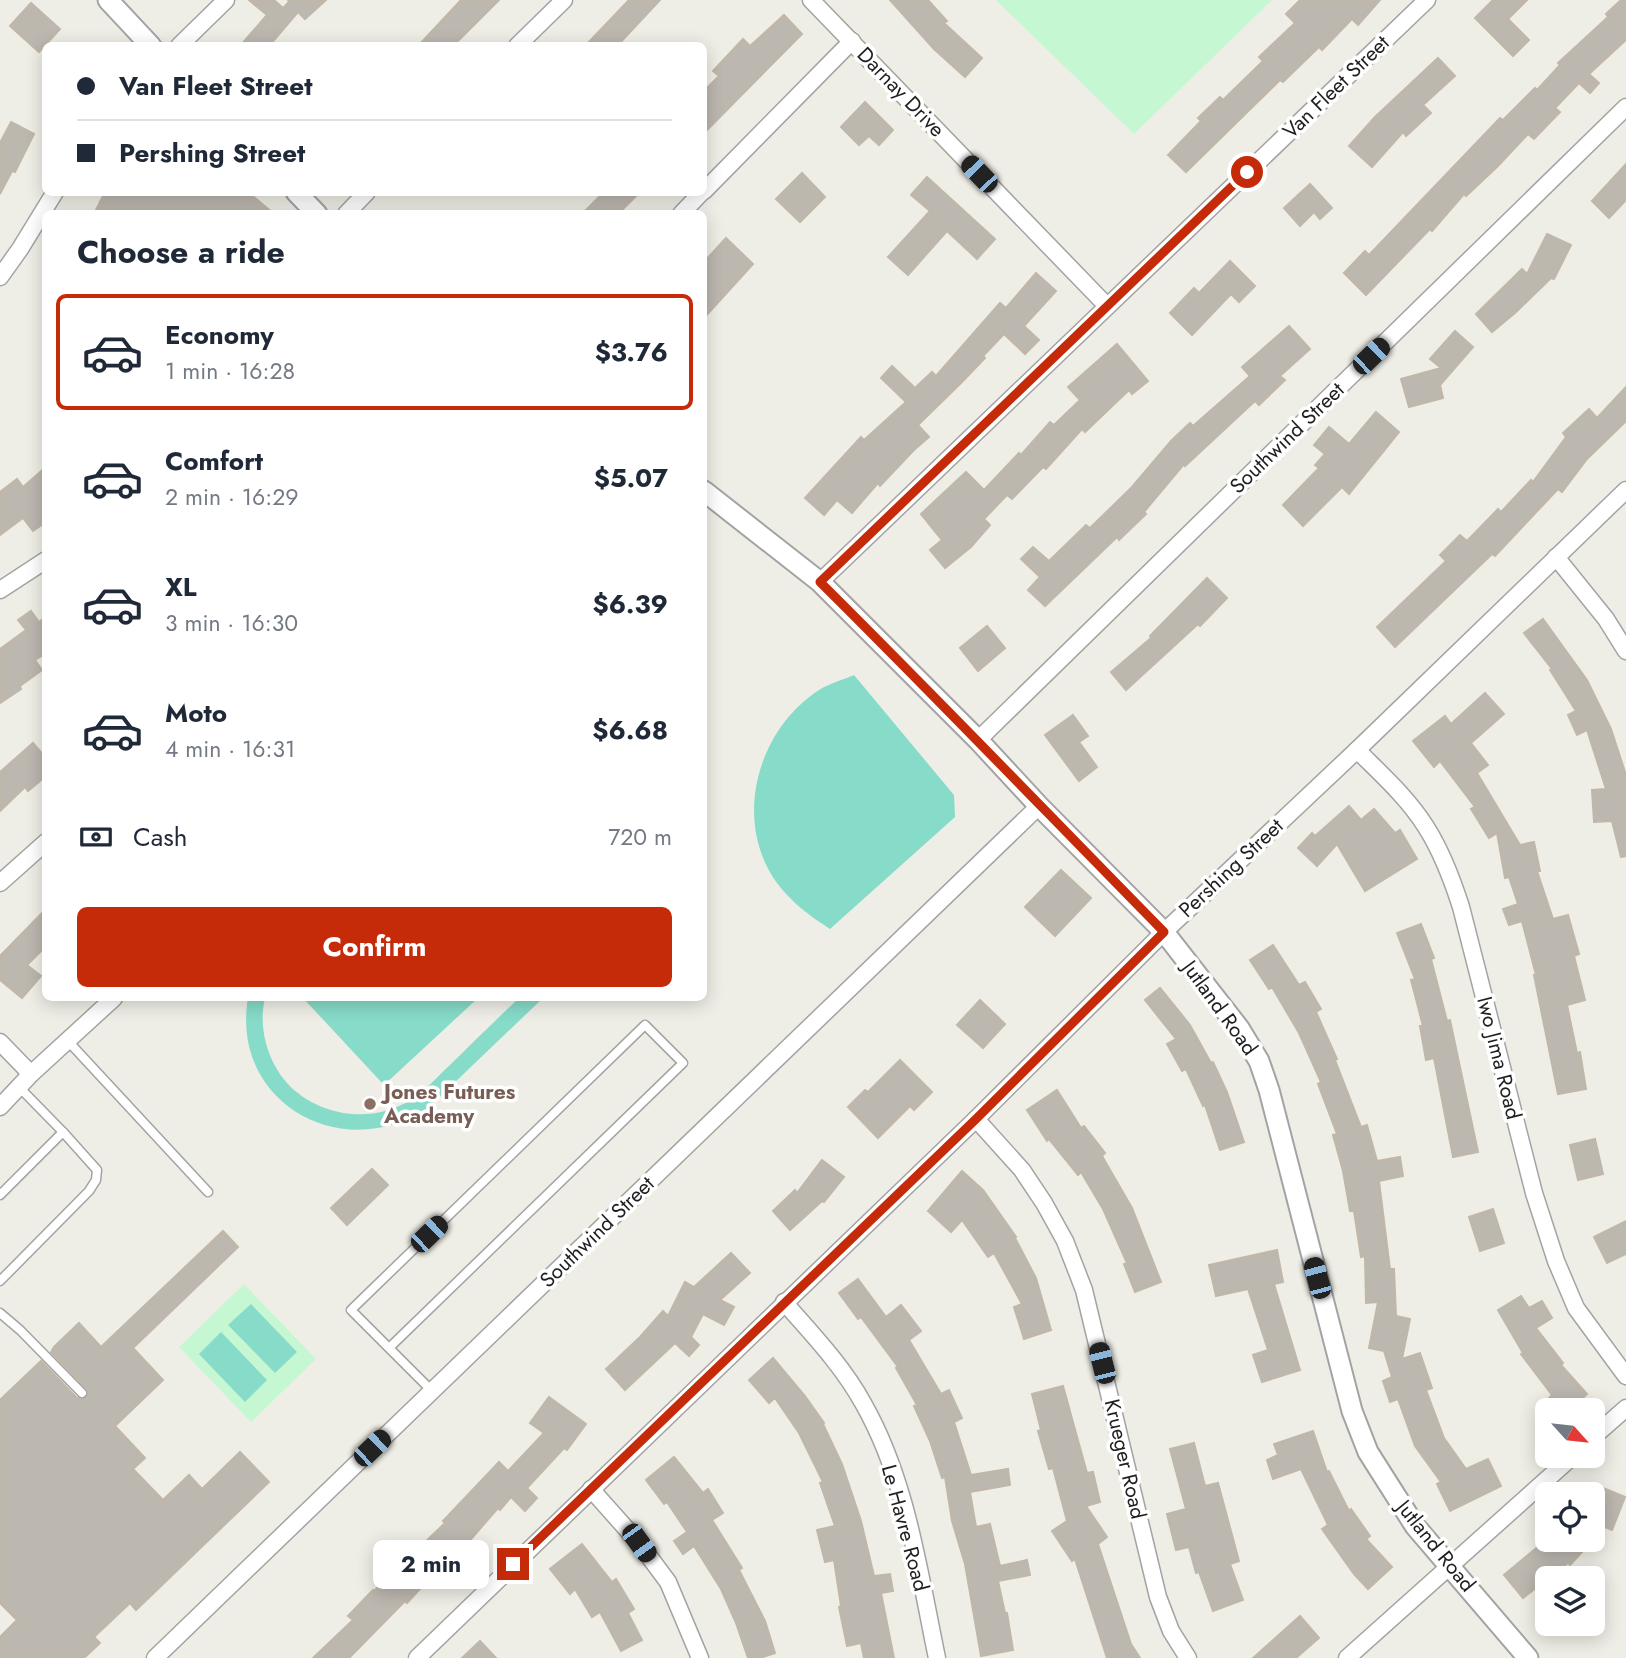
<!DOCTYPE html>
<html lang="en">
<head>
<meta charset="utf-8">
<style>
  :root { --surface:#fff; --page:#f2f2f3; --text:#1f2937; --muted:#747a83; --line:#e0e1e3; --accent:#c52a09 }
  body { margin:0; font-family:Jost,sans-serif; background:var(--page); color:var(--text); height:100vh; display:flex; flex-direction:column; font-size:26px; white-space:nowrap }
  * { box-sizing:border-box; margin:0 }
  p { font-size:23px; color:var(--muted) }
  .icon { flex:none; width:38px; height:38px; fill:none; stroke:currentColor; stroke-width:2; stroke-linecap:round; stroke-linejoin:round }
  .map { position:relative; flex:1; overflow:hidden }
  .side { position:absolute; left:42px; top:210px; width:665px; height:791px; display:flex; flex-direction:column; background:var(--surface); border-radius:10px; box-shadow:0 4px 18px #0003 }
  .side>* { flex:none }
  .top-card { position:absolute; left:42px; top:42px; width:665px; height:154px; border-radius:10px; box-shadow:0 4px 18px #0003; display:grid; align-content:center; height:154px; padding:0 35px; background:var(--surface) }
  .needle { width:46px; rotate:117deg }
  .fabs { position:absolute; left:1535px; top:1398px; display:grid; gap:14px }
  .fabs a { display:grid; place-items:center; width:70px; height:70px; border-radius:10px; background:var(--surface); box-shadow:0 4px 18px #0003; font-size:35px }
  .end { position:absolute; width:32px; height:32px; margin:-16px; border:9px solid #c52a09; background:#fff; box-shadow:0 0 0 4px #fff }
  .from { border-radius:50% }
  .bubble { position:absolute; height:49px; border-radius:10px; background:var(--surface); box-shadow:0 4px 18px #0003; font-size:23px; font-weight:700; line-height:49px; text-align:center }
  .car { position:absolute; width:21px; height:42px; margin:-21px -10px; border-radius:9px; box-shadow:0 0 5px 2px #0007; background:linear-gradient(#222 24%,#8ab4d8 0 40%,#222 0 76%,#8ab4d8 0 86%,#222 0) }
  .top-card b { display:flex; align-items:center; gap:24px; height:66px; font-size:26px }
  .top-card b+b { border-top:2px solid var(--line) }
  .top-card i { width:18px; height:18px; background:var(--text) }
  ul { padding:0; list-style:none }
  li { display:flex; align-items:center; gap:21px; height:116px; margin:0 14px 10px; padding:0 21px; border:4px solid transparent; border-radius:10px }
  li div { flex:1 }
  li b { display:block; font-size:26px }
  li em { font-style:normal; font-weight:700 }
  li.selected { border-color:var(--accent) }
  li>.icon { width:63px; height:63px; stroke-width:1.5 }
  h2 { padding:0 35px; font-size:32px; line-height:84px }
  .pay { display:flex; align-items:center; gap:18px; height:77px; padding:0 35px; font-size:26px }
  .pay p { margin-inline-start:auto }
  .cta { display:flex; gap:14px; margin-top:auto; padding:14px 35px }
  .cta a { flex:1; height:80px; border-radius:10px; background:var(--accent); color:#fff; font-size:28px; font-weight:700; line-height:80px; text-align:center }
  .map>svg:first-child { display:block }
  .park { fill:#c5f7d2 }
  .pitch { fill:#87dbc9 }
  .building { fill:#bcb7af; stroke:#c0b7a8; stroke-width:2 }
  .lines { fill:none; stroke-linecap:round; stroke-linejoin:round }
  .service-casing { stroke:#a3a3a3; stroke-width:11 }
  .minor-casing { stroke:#a3a3a3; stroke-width:19 }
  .tertiary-casing { stroke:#a3a3a3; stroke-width:23 }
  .service { stroke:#fff; stroke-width:8 }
  .minor { stroke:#fff; stroke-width:16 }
  .tertiary { stroke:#fff; stroke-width:19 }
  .route { stroke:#c52a09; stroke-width:9 }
  .education-dot { fill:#8d6e63; stroke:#fff; stroke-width:2.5 }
  .labels { text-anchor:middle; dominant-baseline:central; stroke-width:7; stroke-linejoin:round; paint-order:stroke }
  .street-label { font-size:21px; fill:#1f1f1f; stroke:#fff }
  .education-label { font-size:21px; font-weight:bold; fill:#785e54; stroke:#fff; text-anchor:start }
</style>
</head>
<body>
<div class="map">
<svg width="1626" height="1658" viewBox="0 0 1626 1658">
  <rect width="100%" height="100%" fill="#efeee6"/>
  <g class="park">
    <polygon points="996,0 1272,0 1134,134"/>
    <polygon points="244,1284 316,1359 251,1422 179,1347"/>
  </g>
  <g class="pitch">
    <path d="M854,675L954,795L955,817L830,929C810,916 792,903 777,883C732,821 757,730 819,690C830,683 843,680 854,675Z"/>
    <path d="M248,998H265C258,1027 267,1060 287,1083C317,1116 372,1125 410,1100C425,1091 437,1077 450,1065C473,1042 496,1020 519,998H543L429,1107C343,1166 230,1103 248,998Z"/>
    <polygon points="303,998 478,998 384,1085"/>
    <polygon points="251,1304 297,1352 275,1373 228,1325"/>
    <polygon points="221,1332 267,1380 245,1402 199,1354"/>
  </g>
  <g class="building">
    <polygon points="249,0 274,0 283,8 289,2 288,0 326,0 305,19 298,12 269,46 240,46 267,15"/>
    <polygon points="461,0 499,0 453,46 418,46"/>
    <polygon points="629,0 660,0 617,46 585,46"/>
    <polygon points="890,0 928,0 947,21 944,23 982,58 965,77 934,49"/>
    <polygon points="1300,0 1380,0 1358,25 1352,19 1322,50 1319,47 1283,82 1280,80 1186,172 1168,155 1201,121 1198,118 1220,97 1223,100 1263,61 1259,57 1295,23 1286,14"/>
    <polygon points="1493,0 1527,0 1508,19 1529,40 1513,56 1475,18"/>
    <polygon points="1621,0 1626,0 1626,40 1589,74 1599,83 1590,93 1579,83 1555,108 1560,112 1534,139 1528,134 1498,166 1466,196 1464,194 1432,231 1430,229 1366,295 1344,273 1365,251 1369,255 1500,118 1503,120 1535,88 1537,90 1560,65 1558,63 1608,17 1606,14"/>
    <polygon points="31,3 60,29 39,52 10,26"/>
    <polygon points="784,15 802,34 704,133 704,91 719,76 713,71 743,39 750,46"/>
    <polygon points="1438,58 1455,76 1423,105 1431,113 1406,136 1403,132 1372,167 1349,146 1375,117"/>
    <polygon points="865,102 893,130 879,145 869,136 859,145 841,127"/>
    <polygon points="11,122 34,134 15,172 12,171 0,194 0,143"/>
    <polygon points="1626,164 1626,200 1609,218 1592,201"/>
    <polygon points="802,173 825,197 800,222 776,199"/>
    <polygon points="927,177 995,239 977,259 947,231 908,275 888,257 930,211 911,195"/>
    <polygon points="1310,184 1332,208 1320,219 1314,212 1300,226 1284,208"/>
    <polygon points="105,192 248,192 274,214 94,214"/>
    <polygon points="604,192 640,192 618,214 582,214"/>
    <polygon points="1547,234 1571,245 1554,279 1551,278 1515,313 1492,332 1476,314 1522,269 1527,274"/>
    <polygon points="726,238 753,264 704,318 704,262"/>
    <polygon points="1230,261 1255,286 1239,302 1231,294 1192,335 1170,313 1194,288 1199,293"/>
    <polygon points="1036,273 1056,291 1024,326 1039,340 1025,354 1004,334 983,356 985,358 962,382 918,425 929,437 914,450 880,486 878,483 852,513 837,500 824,515 805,498 861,437 864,440 906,402 881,378 892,366 915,388 932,372 936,376 1000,303 1006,308"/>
    <polygon points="1289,326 1310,349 1280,376 1285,380 1259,405 1255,401 1185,466 1184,464 1144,512 1146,514 1119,540 1117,537 1045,606 1028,590 1040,577 1021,559 1033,547 1049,561 1086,525 1090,528 1132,487 1171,441 1190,423 1193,426 1250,376 1242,367"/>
    <polygon points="1455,331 1473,347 1440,385 1443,398 1409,407 1401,379 1441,368 1430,359"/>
    <polygon points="1117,344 1148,381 1132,394 1129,390 1085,432 1082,429 1046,469 1043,467 1012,499 1007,495 984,519 990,525 971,547 945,568 930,550 942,540 921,514 966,472 984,490 1019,453 1021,455 1050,422 1054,425 1080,400 1068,387"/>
    <polygon points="1626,387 1626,421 1587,459 1562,492 1558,489 1495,556 1492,554 1395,647 1377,627 1446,561 1440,555 1460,535 1467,541 1498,509 1501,512 1531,480 1533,482 1566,437 1563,433 1589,409 1597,418"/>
    <polygon points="1376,412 1399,432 1349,494 1342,487 1303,526 1283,505 1319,468 1315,465 1325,454 1314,445 1329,427 1349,444"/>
    <polygon points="46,467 46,522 33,531 23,518 0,535 0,492 17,479 23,487"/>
    <polygon points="1207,578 1227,598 1200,626 1198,624 1126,690 1111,672 1151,638 1150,636"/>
    <polygon points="31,611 39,622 46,617 46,653 35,660 42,670 20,686 21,689 0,703 0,649 26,630 18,620"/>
    <polygon points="1543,619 1587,680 1611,729 1626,775 1626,856 1621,857 1612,821 1594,822 1592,790 1606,789 1587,730 1577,735 1568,715 1576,711 1550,670 1552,669 1524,633"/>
    <polygon points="987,626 1005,648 978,671 960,648"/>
    <polygon points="1485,693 1504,714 1471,743 1488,765 1477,773 1520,845 1534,842 1540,871 1537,871 1553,919 1568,915 1579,954 1574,956 1585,1000 1567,1005 1577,1053 1580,1052 1586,1089 1558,1094 1534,975 1536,975 1522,921 1509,925 1503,909 1518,904 1509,877 1505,878 1497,833 1489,838 1471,809 1475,807 1440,761 1434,767 1413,741 1445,716 1451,724"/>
    <polygon points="1073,715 1088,736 1079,742 1097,767 1079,781 1045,735"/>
    <polygon points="33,743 46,758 46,776 28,791 25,787 0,811 0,772"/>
    <polygon points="1349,806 1361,820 1374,809 1395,833 1400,830 1417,859 1365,891 1337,844 1317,866 1298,848 1312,833 1315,836"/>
    <polygon points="1061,870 1091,898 1055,936 1025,907"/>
    <polygon points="46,909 46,946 27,965 41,976 22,998 0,980 0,956"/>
    <polygon points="1421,924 1434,958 1431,959 1447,1021 1450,1020 1478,1152 1453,1157 1434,1058 1426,1060 1420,1026 1423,1026 1411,980 1415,979 1397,933"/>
    <polygon points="1273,945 1299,985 1305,982 1321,1009 1316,1012 1337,1059 1335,1060 1361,1127 1367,1125 1377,1161 1400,1157 1403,1176 1379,1181 1390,1269 1394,1269 1396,1316 1410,1319 1402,1359 1420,1353 1432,1388 1426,1390 1444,1438 1466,1469 1488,1459 1501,1486 1450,1511 1437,1484 1441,1482 1415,1446 1398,1399 1390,1402 1383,1381 1392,1377 1384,1351 1369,1348 1378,1302 1366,1303 1365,1256 1361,1257 1354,1211 1350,1211 1343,1171 1333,1135 1337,1134 1318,1084 1321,1082 1299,1033 1272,987 1269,989 1250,960"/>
    <polygon points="1160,988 1190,1025 1211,1063 1213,1062 1227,1092 1244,1142 1220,1150 1205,1105 1203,1106 1186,1069 1182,1071 1167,1044 1176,1039 1145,1000"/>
    <polygon points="980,1000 1005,1024 983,1048 957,1025"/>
    <polygon points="900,1060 932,1092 914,1110 910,1106 878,1138 848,1107 865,1090 868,1092"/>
    <polygon points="1057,1090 1081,1128 1084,1126 1105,1153 1102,1156 1132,1208 1161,1282 1135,1292 1124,1264 1127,1263 1103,1209 1081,1172 1078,1175 1049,1139 1047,1141 1027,1110"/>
    <polygon points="1595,1139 1603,1174 1578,1180 1570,1145"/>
    <polygon points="822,1160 844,1177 824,1202 822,1201 790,1230 773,1211 795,1190 797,1193"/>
    <polygon points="372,1169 388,1185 347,1225 331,1208"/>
    <polygon points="962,1171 983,1190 1016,1237 1015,1238 1036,1278 1051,1330 1024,1339 1014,1307 1022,1304 994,1253 988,1257 962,1220 951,1232 928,1211"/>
    <polygon points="1493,1209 1504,1243 1480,1251 1469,1217"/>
    <polygon points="1626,1221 1626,1254 1607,1263 1594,1237"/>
    <polygon points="223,1231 238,1247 133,1348 163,1380 115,1426 145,1458 133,1469 163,1500 189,1475 202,1489 240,1452 269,1482 136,1610 130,1603 94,1637 100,1643 84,1658 0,1658 0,1637 17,1620 0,1603 0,1400 41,1361 77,1398 86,1398 88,1394 87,1389 51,1352 54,1347 79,1323 101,1347"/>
    <polygon points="1277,1250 1283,1282 1274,1284 1300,1370 1262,1382 1253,1355 1268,1350 1248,1289 1216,1296 1209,1265"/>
    <polygon points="731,1253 750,1273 720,1300 734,1307 724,1325 703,1314 691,1337 699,1345 689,1356 675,1343 625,1390 606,1369 640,1337 663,1311 668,1316 685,1282 694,1287"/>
    <polygon points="858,1279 886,1317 901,1305 921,1331 909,1340 941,1394 949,1390 962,1418 954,1422 971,1475 1008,1469 1010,1485 970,1492 976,1527 990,1524 1000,1566 1027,1560 1030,1575 998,1581 1005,1613 1007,1613 1013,1650 981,1656 965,1564 952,1521 945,1477 942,1478 930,1441 914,1406 917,1405 896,1368 898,1367 861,1317 858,1319 839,1293"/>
    <polygon points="1521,1296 1529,1308 1542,1301 1552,1318 1536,1328 1563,1363 1561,1365 1587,1394 1570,1410 1558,1410 1548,1399 1552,1395 1521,1354 1523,1353 1498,1310"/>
    <polygon points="773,1358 805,1396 824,1423 823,1424 842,1464 861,1521 874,1576 890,1574 893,1591 881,1593 894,1658 864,1658 861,1643 847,1646 839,1607 841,1606 834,1560 825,1562 817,1530 835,1526 820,1483 823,1482 799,1433 775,1398 769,1403 749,1380"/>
    <polygon points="1063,1386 1087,1473 1093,1472 1100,1502 1086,1506 1107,1537 1098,1544 1131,1644 1140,1658 1107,1658 1075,1559 1072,1561 1052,1531 1067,1521 1053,1468 1049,1469 1038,1431 1041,1430 1032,1394"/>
    <polygon points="549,1397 586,1424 567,1450 564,1448 527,1488 537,1498 525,1511 511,1497 500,1510 498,1508 459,1553 428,1580 407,1603 405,1601 349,1658 313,1658 353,1620 348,1616 373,1590 374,1591 445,1523 443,1521 499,1462 508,1471 544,1433 530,1423"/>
    <polygon points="1313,1431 1327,1472 1329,1471 1349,1511 1351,1509 1370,1536 1366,1539 1392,1567 1368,1589 1354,1574 1322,1529 1328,1525 1301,1469 1273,1479 1267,1460 1278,1455 1274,1444"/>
    <polygon points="1194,1443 1205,1486 1218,1483 1239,1561 1230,1564 1243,1600 1213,1611 1199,1572 1196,1573 1189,1547 1176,1550 1167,1514 1186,1509 1170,1449"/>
    <polygon points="674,1457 703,1493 708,1489 723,1513 712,1520 742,1568 739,1570 765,1621 775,1653 760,1658 748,1658 736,1623 721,1589 694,1546 683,1554 674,1541 687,1532 667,1502 664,1504 646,1480"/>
    <polygon points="1598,1486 1625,1497 1612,1530 1605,1527 1570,1565 1568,1563 1523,1598 1504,1575 1546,1540 1592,1540 1592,1499"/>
    <polygon points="582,1544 612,1582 616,1579 634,1609 628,1613 642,1640 621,1651 600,1612 592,1617 575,1589 570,1594 550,1569"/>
    <polygon points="1300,1616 1319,1638 1296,1658 1253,1658"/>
    <polygon points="480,1641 496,1658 462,1658"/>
  </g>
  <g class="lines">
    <g class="service-casing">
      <g id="service">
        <polyline points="67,1040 208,1192"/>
        <polyline points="19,1087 63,1132"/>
        <polyline points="0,1195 63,1132 97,1170 96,1180 89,1191 0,1281"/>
        <polyline points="0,1313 20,1330 82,1393"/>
        <polyline points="389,1348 683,1063 645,1025 351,1310 432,1391"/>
      </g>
    </g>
    <g class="minor-casing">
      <g id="minor">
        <polyline points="811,0 1107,306"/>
        <polyline points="179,46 226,0"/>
        <polyline points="517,46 564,0"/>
        <polyline points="704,191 852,41"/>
        <polyline points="346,214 367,192"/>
        <polyline points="681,214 702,192"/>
        <polyline points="0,277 20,249 55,192"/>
        <polyline points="1556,557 1606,619 1626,651"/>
        <polyline points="820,582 1427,0"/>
        <polyline points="0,590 46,560"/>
        <polyline points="978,740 1626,107"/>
        <path d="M1357,750C1381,774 1408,798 1426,827C1442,852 1452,879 1461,907L1534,1193L1556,1261L1576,1308L1626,1376"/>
        <polyline points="0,883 46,842"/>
        <polyline points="0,1042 31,1074"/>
        <polyline points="0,1107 31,1074 114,998"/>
        <polyline points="976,1119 1022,1170 1044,1203 1065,1241 1084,1290 1158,1597 1171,1631 1188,1658"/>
        <path d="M784,1302C812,1334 842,1365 863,1403C907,1480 919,1572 937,1658"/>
        <polyline points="1592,1438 1626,1408"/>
        <polyline points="591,1489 639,1543 668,1582 700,1658"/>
        <polyline points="155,1658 1039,806"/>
        <polyline points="417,1658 976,1119 1164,932 1357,750 1626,490"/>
        <polyline points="1347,1658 1573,1456"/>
      </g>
    </g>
    <g class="tertiary-casing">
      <g id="tertiary">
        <polyline points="108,0 151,46"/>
        <polyline points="296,192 317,214"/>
        <polyline points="704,491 820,582 978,740 1039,806 1164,932 1239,1028 1259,1061 1269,1090 1352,1411 1368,1452 1415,1526 1528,1658"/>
      </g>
    </g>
    <use href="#service" class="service"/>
    <use href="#minor" class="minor"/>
    <use href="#tertiary" class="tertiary"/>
  </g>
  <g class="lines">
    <path class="route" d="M513,1564L976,1119L1164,932C1049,815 936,697 820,582L1247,172"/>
  </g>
  <circle class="education-dot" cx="370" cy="1104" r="7"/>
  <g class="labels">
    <g class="street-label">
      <text transform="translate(1336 87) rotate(-44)">Van Fleet Street</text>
      <text transform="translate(901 92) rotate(46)">Darnay Drive</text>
      <text transform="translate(1287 438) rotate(-44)">Southwind Street</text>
      <text transform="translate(1231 868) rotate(-43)">Pershing Street</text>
      <text transform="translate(1220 1008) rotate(54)">Jutland Road</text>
      <text transform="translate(1499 1058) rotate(76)">Iwo Jima Road</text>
      <text transform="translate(597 1232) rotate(-44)">Southwind Street</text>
      <text transform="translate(1125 1459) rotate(77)">Krueger Road</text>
      <text transform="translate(905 1528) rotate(75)">Le Havre Road</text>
      <text transform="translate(1436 1546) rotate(51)">Jutland Road</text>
    </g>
    <g class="education-label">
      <text x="384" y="1092">Jones Futures<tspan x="384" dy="24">Academy</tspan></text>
    </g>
  </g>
</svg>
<div class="fabs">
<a><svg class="needle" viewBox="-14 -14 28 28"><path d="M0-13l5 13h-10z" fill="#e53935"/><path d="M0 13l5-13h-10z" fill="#747a83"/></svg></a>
<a><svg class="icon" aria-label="locate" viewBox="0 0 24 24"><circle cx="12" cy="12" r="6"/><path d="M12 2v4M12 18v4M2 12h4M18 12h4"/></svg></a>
<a><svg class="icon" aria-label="layers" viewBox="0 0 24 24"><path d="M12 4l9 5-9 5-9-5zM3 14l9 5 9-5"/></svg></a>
</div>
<i class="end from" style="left:1247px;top:172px"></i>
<i class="end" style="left:513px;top:1564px"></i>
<div class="bubble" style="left:373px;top:1540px;width:116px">2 min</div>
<i class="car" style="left:979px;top:174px;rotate:316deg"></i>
<i class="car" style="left:1371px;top:356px;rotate:46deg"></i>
<i class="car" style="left:429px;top:1234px;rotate:46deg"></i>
<i class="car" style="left:1317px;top:1278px;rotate:345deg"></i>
<i class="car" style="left:1102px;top:1363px;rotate:346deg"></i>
<i class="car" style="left:372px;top:1448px;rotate:46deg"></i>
<i class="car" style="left:639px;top:1543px;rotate:144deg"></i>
<div class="top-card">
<b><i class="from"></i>Van Fleet Street</b>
<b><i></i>Pershing Street</b>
</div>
<section class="side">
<h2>Choose a ride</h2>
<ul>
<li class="selected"><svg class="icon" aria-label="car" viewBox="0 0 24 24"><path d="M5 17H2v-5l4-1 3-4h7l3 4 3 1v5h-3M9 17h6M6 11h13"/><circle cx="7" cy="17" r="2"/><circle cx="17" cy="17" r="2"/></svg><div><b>Economy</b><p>1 min · 16:28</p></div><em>$3.76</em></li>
<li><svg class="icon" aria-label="car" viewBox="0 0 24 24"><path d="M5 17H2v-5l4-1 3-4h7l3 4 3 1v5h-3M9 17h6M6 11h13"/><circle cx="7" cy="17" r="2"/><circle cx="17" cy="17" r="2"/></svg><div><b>Comfort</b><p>2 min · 16:29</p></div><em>$5.07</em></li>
<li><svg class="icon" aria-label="car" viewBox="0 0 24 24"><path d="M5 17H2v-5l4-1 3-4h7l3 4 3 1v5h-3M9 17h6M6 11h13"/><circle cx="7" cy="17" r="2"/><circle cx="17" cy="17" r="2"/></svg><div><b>XL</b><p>3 min · 16:30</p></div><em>$6.39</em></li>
<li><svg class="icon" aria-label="car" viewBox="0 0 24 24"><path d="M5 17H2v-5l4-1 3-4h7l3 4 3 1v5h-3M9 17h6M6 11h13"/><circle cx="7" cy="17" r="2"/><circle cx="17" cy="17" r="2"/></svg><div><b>Moto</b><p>4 min · 16:31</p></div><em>$6.68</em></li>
</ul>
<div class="pay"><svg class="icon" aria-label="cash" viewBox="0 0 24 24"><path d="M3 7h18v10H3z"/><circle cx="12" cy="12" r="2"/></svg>Cash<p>720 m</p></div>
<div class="cta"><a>Confirm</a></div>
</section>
</div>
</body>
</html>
